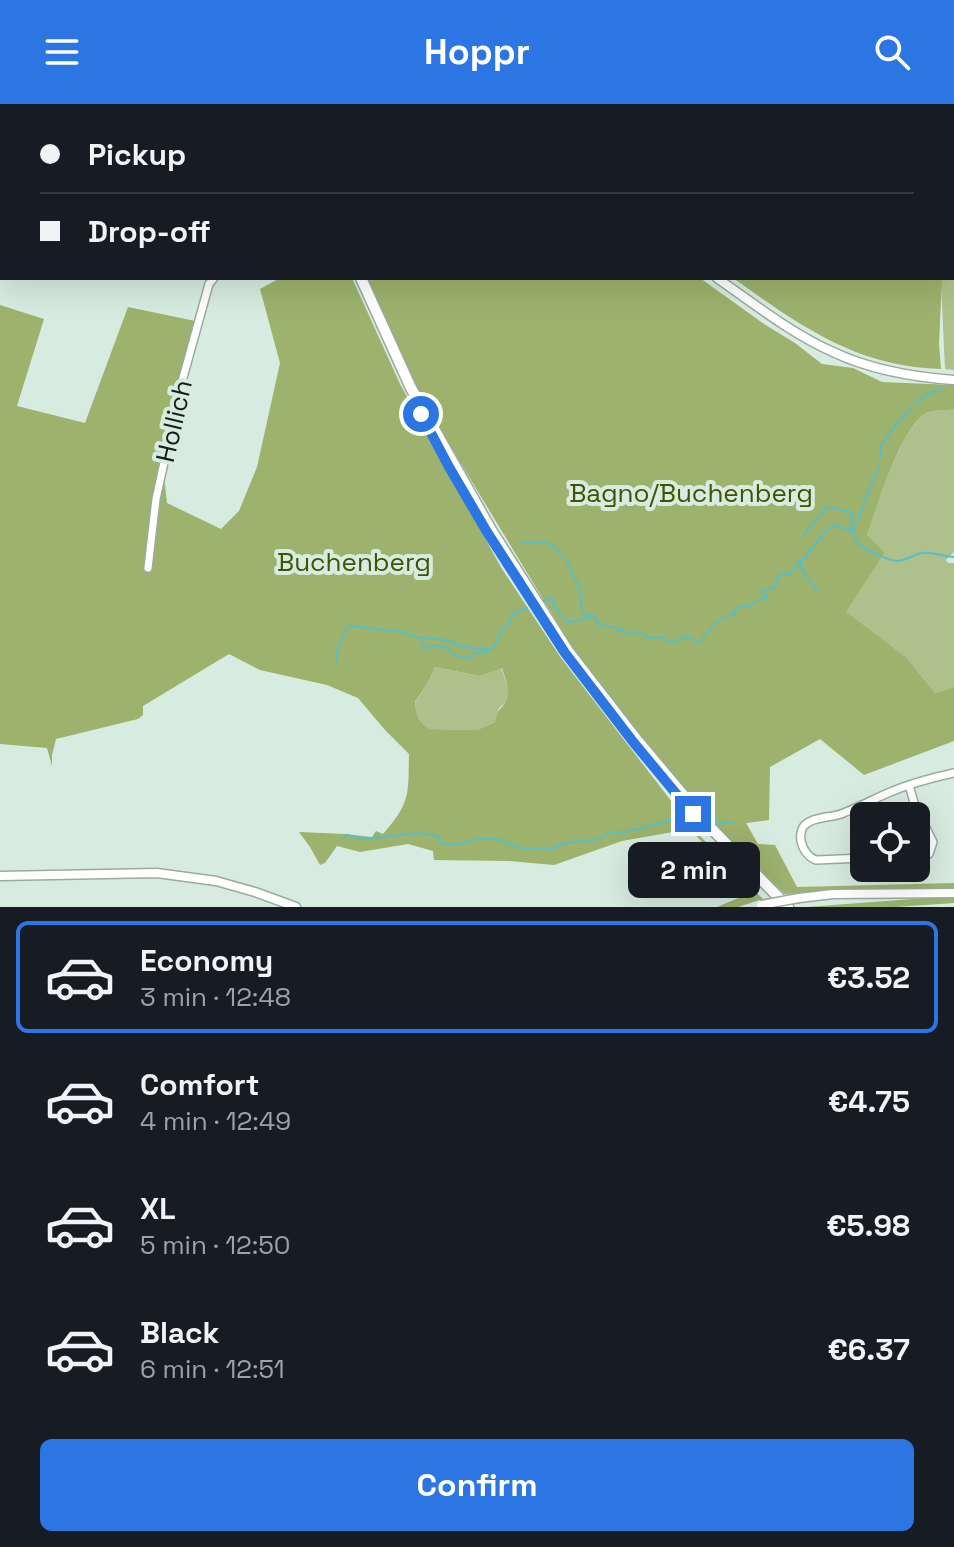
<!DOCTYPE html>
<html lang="en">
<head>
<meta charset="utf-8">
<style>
  :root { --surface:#171b24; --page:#20242c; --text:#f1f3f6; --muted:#9ea1a6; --line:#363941; --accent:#2c76e3 }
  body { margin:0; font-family:"Space Grotesk",sans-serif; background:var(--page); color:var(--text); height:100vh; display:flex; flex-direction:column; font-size:30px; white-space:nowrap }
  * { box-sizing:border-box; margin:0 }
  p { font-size:26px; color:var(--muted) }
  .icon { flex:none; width:44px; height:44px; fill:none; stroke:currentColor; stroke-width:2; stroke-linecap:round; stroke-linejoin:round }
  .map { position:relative; height:803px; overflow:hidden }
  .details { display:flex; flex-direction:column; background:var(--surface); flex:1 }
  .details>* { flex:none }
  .guide { position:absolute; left:0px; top:0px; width:954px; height:176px; box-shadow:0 8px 32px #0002; display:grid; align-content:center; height:176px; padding:0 40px; background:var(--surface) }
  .fabs { position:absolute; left:850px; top:698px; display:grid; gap:16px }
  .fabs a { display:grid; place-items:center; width:80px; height:80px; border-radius:12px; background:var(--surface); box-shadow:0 8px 32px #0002; font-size:40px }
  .end { position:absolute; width:36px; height:36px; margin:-18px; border:10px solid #2c76e3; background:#fff; box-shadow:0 0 0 4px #fff }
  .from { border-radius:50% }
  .bubble { position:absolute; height:56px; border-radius:12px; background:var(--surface); box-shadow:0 8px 32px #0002; font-size:26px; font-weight:600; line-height:56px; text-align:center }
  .guide b { display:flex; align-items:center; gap:28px; height:76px; font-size:30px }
  .guide b+b { border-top:2px solid var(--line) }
  .guide i { width:20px; height:20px; background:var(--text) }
  ul { padding:14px 0 0; list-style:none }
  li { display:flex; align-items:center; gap:24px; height:112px; margin:0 16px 12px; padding:0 24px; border:4px solid transparent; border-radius:12px }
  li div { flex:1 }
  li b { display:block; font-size:30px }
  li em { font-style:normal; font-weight:600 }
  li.active { border-color:var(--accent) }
  li>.icon { width:72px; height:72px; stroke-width:1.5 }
  .button { display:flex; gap:16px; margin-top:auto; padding:16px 40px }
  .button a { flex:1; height:92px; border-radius:12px; background:var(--accent); color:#fff; font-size:32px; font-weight:600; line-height:92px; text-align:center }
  header { display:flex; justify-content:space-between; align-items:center; height:104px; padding:0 40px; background:var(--accent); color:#fff; font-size:36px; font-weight:600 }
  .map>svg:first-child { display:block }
  .green { fill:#aec08c }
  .forest { fill:#9cb26d; fill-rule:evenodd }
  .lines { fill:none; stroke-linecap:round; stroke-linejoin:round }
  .stream { stroke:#57bfc5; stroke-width:2 }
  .minor-casing { stroke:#99aba1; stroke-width:10 }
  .major-casing { stroke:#99aba1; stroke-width:11 }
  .highway-casing { stroke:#99aba1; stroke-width:13 }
  .minor { stroke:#fff; stroke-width:7 }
  .major { stroke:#fff; stroke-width:8 }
  .highway { stroke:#fff; stroke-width:10 }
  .major-bridge-casing { stroke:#99aba1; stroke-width:11; stroke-linecap:butt }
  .major-bridge { stroke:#fff; stroke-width:8 }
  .route { stroke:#2c76e3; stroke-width:10 }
  .labels { text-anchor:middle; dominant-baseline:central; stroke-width:8; stroke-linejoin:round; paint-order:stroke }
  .street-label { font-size:26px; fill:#161c19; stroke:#d8ebe0 }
  .park-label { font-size:26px; fill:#415301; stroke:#d8ebe0 }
</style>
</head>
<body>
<header><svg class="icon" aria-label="menu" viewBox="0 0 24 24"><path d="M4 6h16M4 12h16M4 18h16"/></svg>Hoppr<svg class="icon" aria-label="search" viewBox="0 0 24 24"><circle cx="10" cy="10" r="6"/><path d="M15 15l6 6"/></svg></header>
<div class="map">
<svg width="954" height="803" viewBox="0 0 954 803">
  <rect width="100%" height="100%" fill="#d8ebe0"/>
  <g class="green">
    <polygon points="952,71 954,71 954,266 945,265 941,178 942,174 952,174"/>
    <path d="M954,305V448L946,456L948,459H954V583L935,589L907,554L845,509L885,448L867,431C875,405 904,316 929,308C937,305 945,308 954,305Z"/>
    <path d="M435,563L478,572L501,563L509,587L507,597L499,604L495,618L477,626L431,625C419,620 416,611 415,599L427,580Z"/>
  </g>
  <g class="forest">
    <path d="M280,174H352L400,280L502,465L561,554L692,724L763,795L738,803H717L743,792L746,786L690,725L622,737L554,761L509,757L434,756L433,747L408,740L360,748L337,742L325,759L320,761L310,743L299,728L345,730L372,733L376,727L383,730C411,698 408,691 409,650L385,626L358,594L327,581L260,566L229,550L143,602V611L138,615L56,635L52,651V662L47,644L0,640V201L44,215L17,302L85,319L128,203L200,218L181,281L164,372L167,399L221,425L239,407L257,363L280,259L260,185ZM435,563L479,572L502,564C505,575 512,588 505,599C498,608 498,606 495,618L477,626L431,625C419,620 416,611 415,598L427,580Z"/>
    <path d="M367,174H700L764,220L795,239L822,260L853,264L882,278L954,281V305C945,308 937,305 929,308C903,316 876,405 867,431L885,448L846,508L907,554L935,589L954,583V637L864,671L820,635L770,663L769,716L746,719L758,740L775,741L797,783L954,779V784L785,790L728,737L681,685L572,543L414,282Z"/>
    <path d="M733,174H942L939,240L941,265C856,263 799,221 733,174Z"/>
    <polygon points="954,792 954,799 896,803 806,803"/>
  </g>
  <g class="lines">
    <g class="stream">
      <polyline points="31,2 32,0"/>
      <polyline points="0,33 2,32"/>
      <polyline points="914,301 924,292 941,284"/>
      <polyline points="881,355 880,344 893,324 911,304"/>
      <polyline points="853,427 879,362"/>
      <polyline points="802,433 826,403 852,408 851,426"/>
      <polyline points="521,438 544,438 552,441 561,451 567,457 573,472 580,481 579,486 582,494 581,504 586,511 593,512"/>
      <polyline points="802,458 800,460 801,464 817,487"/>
      <path d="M541,498L552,494C555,503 561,514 569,518L595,512L599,521L614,523L618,526L621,524L626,530L643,529L648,534L662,533L671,539L687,532L698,539C709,530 713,515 729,513L730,510L734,511L736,504L752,501L760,495H766L767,492L762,488V486L774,484L778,472H781L783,470L790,471L792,465L796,464L798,457L806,454V451L826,427L834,421L853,427C853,427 856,438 857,439C862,444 889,457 897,457C906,457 914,450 922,449C931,447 944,453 954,453"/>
      <path d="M421,538L425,545C436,539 447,541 454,551L468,554L473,553L475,549L484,548L492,545"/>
      <path d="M337,559C335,546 343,534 347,524L353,522L401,528L422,534L447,536L458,541L475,545H492L498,536L500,528L509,520L513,510L527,504"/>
      <polyline points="703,708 720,718 733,719"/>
      <polyline points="342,734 347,731 363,735 419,729 438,732 440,739 453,741 477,735 494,735 501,736 521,744 554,744 564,739 600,735 611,728 625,728 647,723 690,710"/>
    </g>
    <g class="minor-casing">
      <g id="minor">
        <polyline points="395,2 397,0"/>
        <polyline points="148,464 156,395 181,281 209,180 214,174"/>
        <polyline points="909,681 915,702 933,738 929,750 916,752"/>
        <path d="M864,754L816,756C801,751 793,724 811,717C820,713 832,713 841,710C857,704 872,696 888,689C909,680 931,674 954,669"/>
      </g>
    </g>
    <g class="major-casing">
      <g id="major">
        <polyline points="485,0 486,2"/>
        <path d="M717,174C754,200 791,229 833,248C871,266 912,273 954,276"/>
        <polyline points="0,772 157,769 216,777 255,788 296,803"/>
        <polyline points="799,794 833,790 954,789"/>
      </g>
    </g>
    <g class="highway-casing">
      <g id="highway">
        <polyline points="292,0 292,2"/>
        <polyline points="361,174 411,284 491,426 568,547 637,636 711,724 788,803"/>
      </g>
    </g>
    <use href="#minor" class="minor"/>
    <use href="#major" class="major"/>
    <use href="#highway" class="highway"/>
    <g class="major-bridge-casing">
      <polyline id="major-bridge" points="761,801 799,794"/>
    </g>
    <use href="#major-bridge" class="major-bridge"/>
  </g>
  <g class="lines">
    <polyline class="route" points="421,310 449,363 487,428 565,549 634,639 693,710"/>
  </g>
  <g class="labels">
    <g class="street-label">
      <text transform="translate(174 317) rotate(-77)">Hollich</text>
    </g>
    <g class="park-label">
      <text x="691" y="389">Bagno/Buchenberg</text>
      <text x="354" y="458">Buchenberg</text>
    </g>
  </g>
</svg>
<div class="fabs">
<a><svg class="icon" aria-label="locate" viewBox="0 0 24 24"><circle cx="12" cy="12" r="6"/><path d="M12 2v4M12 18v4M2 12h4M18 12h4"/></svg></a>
</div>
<i class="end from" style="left:421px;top:310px"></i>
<i class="end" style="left:693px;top:710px"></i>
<div class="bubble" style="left:628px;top:738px;width:132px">2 min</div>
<div class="guide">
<b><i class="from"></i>Pickup</b>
<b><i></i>Drop-off</b>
</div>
</div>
<section class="details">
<ul>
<li class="active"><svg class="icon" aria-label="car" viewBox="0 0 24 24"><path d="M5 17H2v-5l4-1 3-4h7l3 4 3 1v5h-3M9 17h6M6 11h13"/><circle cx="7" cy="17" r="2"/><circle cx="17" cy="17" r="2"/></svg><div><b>Economy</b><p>3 min · 12:48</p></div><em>€3.52</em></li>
<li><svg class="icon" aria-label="car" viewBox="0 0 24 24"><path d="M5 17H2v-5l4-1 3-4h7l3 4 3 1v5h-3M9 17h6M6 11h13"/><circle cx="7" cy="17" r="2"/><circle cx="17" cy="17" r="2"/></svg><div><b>Comfort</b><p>4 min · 12:49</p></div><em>€4.75</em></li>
<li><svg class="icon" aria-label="car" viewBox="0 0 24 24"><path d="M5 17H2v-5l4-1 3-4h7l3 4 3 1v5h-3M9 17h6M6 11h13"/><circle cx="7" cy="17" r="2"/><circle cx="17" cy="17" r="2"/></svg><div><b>XL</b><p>5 min · 12:50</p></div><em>€5.98</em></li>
<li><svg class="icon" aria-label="car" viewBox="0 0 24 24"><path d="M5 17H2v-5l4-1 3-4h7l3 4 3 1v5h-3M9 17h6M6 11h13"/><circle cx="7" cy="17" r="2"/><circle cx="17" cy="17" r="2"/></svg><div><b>Black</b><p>6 min · 12:51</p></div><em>€6.37</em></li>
</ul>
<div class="button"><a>Confirm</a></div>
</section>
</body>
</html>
